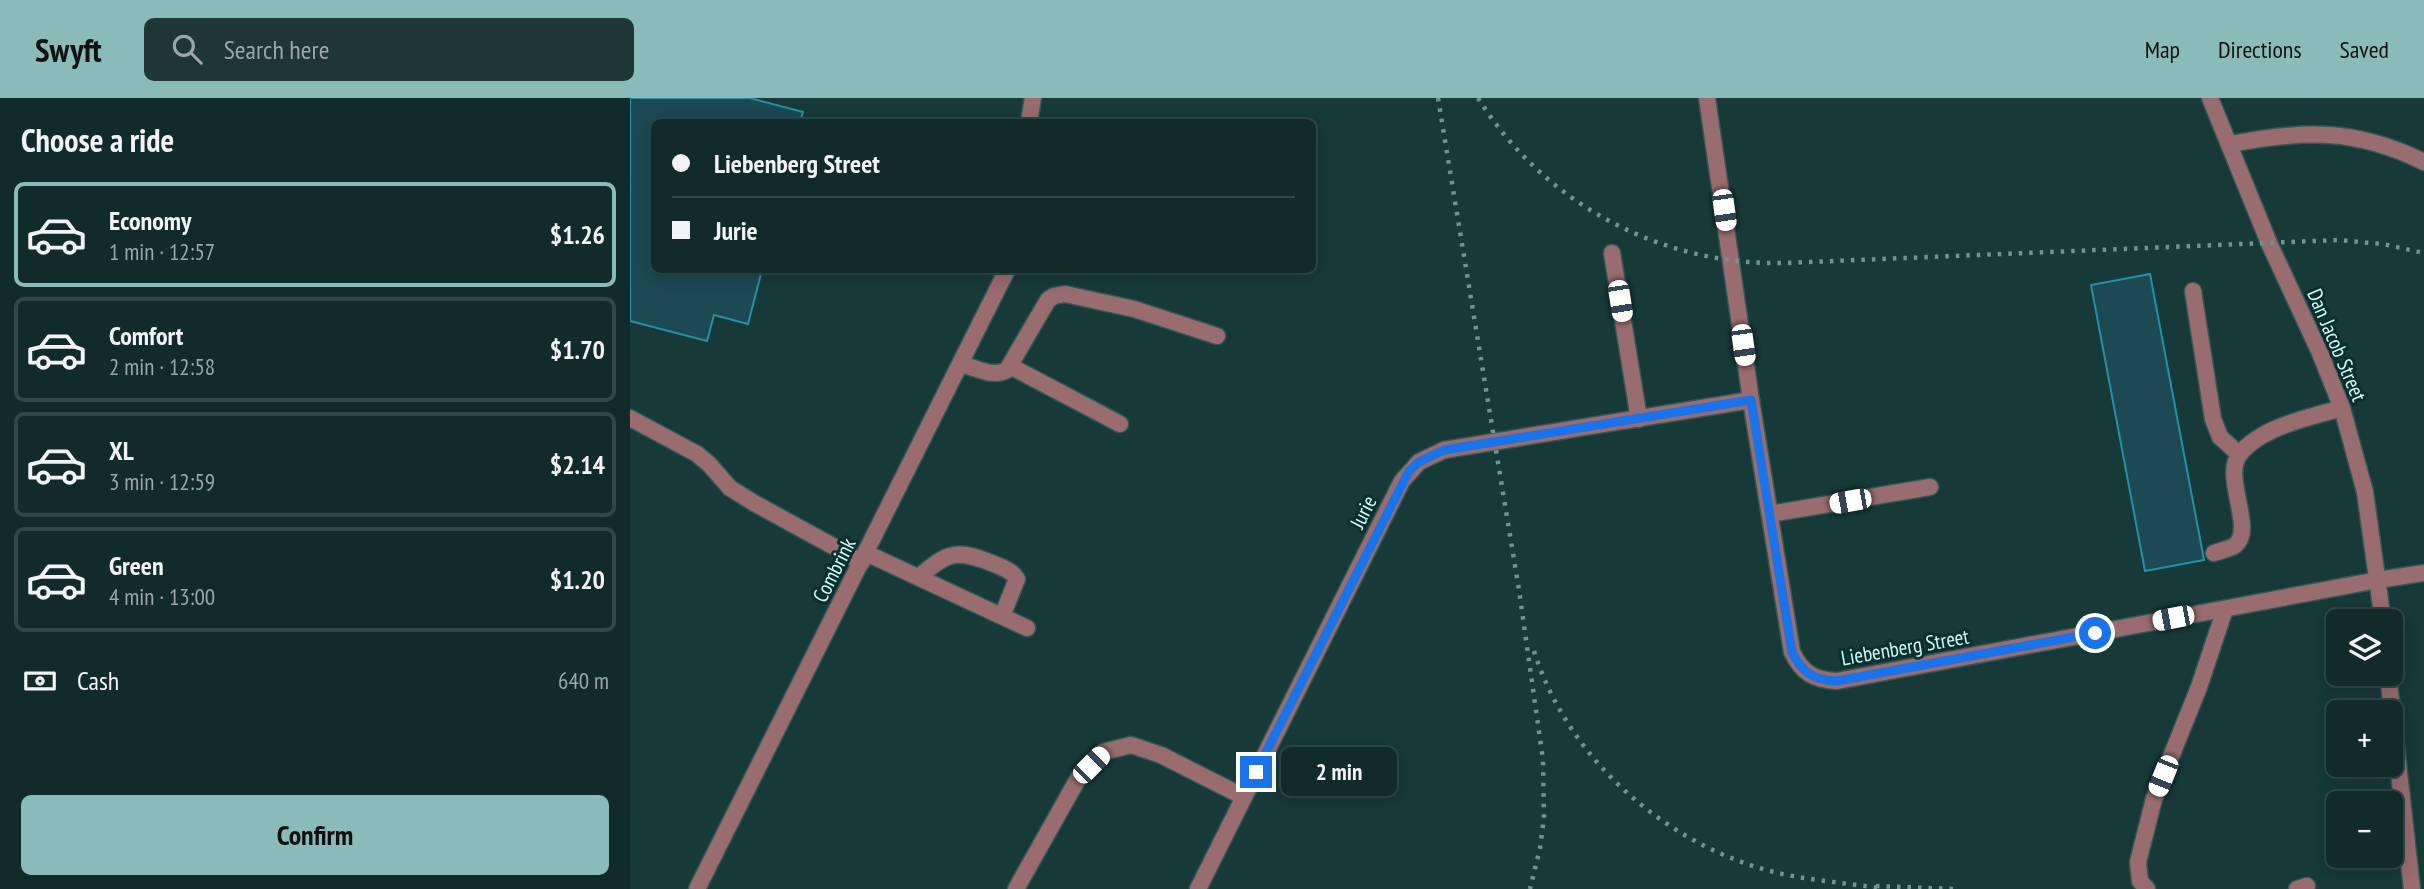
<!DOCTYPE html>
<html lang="en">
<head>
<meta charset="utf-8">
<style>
  :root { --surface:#112b2a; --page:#1e3736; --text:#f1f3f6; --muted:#9ca7a8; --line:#304747; --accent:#8bbbb9 }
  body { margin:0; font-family:"PT Sans Narrow",sans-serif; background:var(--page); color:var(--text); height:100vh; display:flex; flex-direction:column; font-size:26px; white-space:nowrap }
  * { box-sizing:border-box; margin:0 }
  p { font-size:23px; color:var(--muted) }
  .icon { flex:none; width:38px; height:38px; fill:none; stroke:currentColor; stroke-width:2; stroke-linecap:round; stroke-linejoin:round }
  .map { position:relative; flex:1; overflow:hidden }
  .sheet { display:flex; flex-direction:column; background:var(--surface); width:630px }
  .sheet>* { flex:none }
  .hud { position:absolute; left:21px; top:21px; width:665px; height:154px; border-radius:10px; box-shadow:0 4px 18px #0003,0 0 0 2px var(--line); display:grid; align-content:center; height:154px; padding:0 21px; background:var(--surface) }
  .fabs { position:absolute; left:1696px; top:511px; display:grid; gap:14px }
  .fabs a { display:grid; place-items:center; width:77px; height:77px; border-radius:10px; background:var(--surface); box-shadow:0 4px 18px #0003,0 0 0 2px var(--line); font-size:35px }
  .end { position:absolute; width:32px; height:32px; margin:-16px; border:9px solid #1a73e8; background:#fff; box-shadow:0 0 0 4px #fff }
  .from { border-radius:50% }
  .bubble { position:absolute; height:49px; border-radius:10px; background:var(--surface); box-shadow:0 4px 18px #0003,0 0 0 2px var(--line); font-size:23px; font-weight:700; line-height:49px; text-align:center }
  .car { position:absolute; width:21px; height:42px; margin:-21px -10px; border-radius:9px; box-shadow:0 0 5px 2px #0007; background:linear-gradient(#fff 24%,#345 0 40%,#fff 0 76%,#345 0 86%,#fff 0) }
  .hud b { display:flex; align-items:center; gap:24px; height:66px; font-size:26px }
  .hud b+b { border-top:2px solid var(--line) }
  .hud i { width:18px; height:18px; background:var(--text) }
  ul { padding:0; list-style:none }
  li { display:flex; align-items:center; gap:21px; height:105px; margin:0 14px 10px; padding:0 7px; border:4px solid var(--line); border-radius:10px }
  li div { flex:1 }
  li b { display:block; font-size:26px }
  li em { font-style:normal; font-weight:700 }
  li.current { border-color:var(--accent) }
  li>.icon { width:63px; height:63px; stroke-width:1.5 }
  h2 { padding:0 21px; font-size:32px; line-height:84px }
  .pay { display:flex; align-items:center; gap:18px; height:77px; padding:0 21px; font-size:26px }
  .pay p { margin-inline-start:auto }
  .button { display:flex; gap:14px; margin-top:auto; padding:14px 21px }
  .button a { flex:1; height:80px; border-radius:10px; background:var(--accent); color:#111; font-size:28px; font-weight:700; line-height:80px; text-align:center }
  header { display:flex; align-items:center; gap:42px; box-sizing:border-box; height:98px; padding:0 35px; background:var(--accent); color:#111 }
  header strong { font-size:33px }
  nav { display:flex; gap:38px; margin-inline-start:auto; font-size:24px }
  .search { width:490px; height:63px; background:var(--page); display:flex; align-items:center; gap:18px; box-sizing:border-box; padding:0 24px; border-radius:10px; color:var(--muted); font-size:26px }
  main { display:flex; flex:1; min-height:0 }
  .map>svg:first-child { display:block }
  .building { fill:#1d4953; stroke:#2291a6; stroke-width:2 }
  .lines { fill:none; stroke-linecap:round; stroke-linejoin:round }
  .minor-casing { stroke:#345857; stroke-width:19 }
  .minor { stroke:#996c6f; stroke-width:16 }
  .rail { stroke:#6c9594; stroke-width:4.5; stroke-dasharray:3.5 7; stroke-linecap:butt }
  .route { stroke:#1a73e8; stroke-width:9 }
  .labels { text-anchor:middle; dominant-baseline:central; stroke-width:6; stroke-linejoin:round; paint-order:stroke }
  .street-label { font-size:21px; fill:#cafbf9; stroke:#0b2e2e }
</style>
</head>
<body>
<header>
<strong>Swyft</strong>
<div class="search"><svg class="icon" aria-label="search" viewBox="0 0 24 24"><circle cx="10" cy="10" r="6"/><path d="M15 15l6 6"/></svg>Search here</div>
<nav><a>Map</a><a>Directions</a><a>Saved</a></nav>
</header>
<main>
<section class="sheet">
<h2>Choose a ride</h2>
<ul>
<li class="current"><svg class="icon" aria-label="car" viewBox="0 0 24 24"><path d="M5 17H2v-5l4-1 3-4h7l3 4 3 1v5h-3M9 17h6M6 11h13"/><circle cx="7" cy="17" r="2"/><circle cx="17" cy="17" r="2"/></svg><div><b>Economy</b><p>1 min · 12:57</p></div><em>$1.26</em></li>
<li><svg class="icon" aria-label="car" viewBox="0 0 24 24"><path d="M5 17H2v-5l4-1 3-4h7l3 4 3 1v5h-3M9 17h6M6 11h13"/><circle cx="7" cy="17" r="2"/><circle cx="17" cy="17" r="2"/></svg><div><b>Comfort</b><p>2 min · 12:58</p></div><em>$1.70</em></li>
<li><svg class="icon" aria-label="car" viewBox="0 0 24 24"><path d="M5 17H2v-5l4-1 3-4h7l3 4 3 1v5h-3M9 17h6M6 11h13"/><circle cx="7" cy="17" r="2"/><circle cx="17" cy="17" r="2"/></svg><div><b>XL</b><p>3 min · 12:59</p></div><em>$2.14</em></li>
<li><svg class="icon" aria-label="car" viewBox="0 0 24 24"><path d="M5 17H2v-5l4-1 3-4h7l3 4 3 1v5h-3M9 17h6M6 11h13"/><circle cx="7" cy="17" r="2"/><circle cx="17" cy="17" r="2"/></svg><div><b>Green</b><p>4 min · 13:00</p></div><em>$1.20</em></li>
</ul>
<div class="pay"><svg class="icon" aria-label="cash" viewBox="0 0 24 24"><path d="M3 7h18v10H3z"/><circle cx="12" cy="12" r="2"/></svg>Cash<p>640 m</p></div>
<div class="button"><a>Confirm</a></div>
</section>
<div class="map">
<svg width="1794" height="791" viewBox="0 0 1794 791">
  <rect width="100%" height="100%" fill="#173938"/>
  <g class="building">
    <polygon points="0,0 120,0 173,14 170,24 24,24 24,172 132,172 118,226 84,217 77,243 0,223"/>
    <polygon points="1520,176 1574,462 1515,473 1461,187"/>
  </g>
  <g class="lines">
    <g class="minor-casing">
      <g id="minor">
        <path d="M1077,0L1121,302L1162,554C1172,575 1184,582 1207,583L1748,482L1794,475"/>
        <polyline points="1580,0 1639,145 1690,255 1712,310 1735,394 1753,523"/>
        <polyline points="399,24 403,0"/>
        <path d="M1601,46C1674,32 1725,30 1794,64"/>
        <polyline points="982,155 1009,321"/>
        <polyline points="1563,193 1583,321 1590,339 1609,356"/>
        <path d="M331,266C346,270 363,280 377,272L418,202L424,198L435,196L504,211L587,238"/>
        <polyline points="380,268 490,326"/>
        <polyline points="0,320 67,356 79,366 100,390 124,405 232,464"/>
        <polyline points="1140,416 1300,389"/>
        <polyline points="236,455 397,530"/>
        <path d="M1584,455C1590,453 1599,451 1604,448C1627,433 1591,378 1610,356C1631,329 1680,319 1712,310"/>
        <path d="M289,479C318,453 328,451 364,466C373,470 381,472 387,481L372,518"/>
        <polyline points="1758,576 1782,791"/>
        <polyline points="67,791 377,172"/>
        <polyline points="386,791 449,679 473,654 501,647 531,657 614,699"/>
        <polyline points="568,791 772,383 789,364 814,352 1121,302"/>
        <polyline points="1517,791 1510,783 1508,764 1524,701 1569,589 1595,511"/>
        <polyline points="1667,791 1677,788"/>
      </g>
    </g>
    <use href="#minor" class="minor"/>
    <g class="rail">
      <polyline points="808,0 889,492 913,662 914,720 910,750 900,791"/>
      <path d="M848,0C914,106 1032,168 1155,165L1708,142L1753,146L1794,155"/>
      <path d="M904,553C938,662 1038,749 1148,775C1183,783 1219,785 1254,791"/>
      <polyline points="1246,788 1323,791"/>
    </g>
  </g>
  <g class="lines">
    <path class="route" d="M626,674L779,373L789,364L814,352L1121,302L1162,554C1172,575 1184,582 1207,583L1465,535"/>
  </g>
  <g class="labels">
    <g class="street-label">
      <text transform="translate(1707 247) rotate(67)">Dan Jacob Street</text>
      <text transform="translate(733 414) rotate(-63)">Jurie</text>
      <text transform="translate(204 472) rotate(-63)">Combrink</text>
      <text transform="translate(1275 549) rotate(-10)">Liebenberg Street</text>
    </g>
  </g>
</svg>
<div class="fabs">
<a><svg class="icon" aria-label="layers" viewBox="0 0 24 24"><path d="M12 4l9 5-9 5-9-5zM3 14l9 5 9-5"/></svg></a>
<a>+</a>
<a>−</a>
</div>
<i class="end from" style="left:1465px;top:535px"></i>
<i class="end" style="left:626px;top:674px"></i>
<div class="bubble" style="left:651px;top:649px;width:116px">2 min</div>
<i class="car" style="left:1094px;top:112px;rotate:172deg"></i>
<i class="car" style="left:990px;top:203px;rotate:171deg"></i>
<i class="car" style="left:1113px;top:247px;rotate:172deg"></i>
<i class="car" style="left:1220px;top:403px;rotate:260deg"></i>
<i class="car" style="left:1543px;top:520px;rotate:259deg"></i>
<i class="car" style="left:461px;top:667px;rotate:45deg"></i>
<i class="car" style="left:1533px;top:678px;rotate:202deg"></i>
<div class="hud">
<b><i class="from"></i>Liebenberg Street</b>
<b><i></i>Jurie</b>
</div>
</div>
</main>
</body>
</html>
